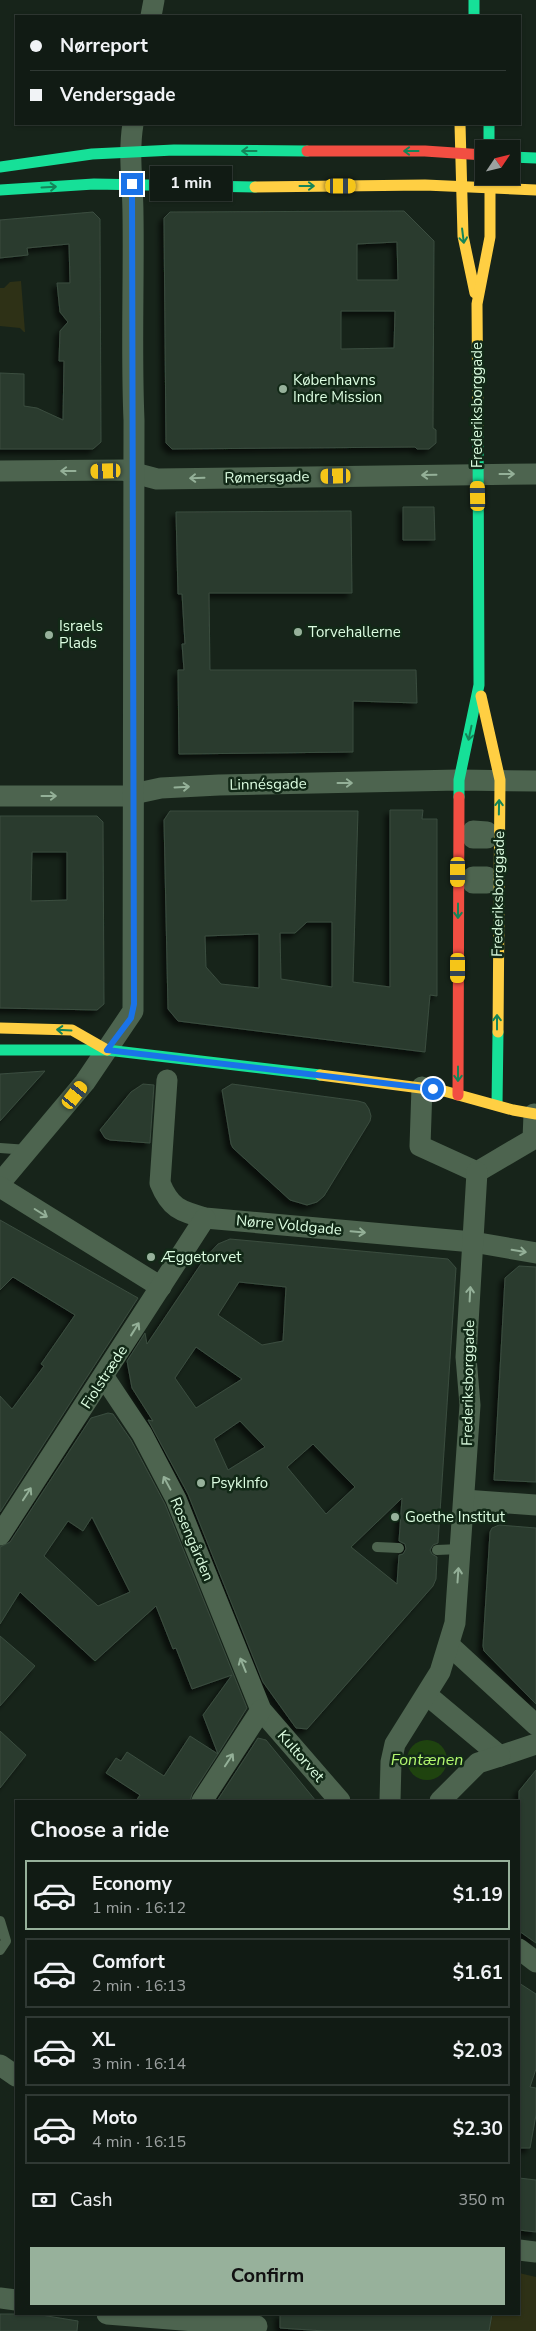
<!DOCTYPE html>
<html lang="en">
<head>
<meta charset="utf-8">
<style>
  :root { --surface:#111b14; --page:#1e2822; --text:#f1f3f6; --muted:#9ca1a0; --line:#303934; --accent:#97b19b }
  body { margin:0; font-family:"Nunito Sans",sans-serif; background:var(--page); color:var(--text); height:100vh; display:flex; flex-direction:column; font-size:19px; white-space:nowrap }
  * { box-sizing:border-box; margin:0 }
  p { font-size:16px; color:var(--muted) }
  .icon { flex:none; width:28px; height:28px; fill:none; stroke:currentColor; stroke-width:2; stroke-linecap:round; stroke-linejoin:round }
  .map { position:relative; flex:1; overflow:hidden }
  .details { position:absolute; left:15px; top:1800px; width:505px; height:515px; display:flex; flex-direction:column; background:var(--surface); border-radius:0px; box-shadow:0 1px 4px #0004,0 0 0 1px var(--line) }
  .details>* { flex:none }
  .banner { position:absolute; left:15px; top:15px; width:506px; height:110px; border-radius:0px; box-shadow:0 1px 4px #0004,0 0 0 1px var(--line); display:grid; align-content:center; height:110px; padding:0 15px; background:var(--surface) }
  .needle { width:32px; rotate:55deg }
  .fabs { position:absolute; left:475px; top:140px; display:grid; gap:10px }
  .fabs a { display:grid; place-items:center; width:45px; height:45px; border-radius:0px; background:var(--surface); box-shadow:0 1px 4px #0004,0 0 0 1px var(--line); font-size:25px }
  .end { position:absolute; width:22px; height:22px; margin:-11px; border:6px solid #1a73e8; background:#fff; box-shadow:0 0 0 2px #fff }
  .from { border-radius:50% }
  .bubble { position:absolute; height:35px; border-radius:0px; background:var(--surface); box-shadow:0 1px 4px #0004,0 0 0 1px var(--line); font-size:16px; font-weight:700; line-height:35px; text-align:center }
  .car { position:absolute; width:15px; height:30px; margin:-15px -8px; border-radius:6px; box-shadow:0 0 4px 1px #0007; background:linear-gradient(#f5c518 24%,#345 0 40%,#f5c518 0 76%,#345 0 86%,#f5c518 0) }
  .banner b { display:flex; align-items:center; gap:18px; height:48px; font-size:19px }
  .banner b+b { border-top:1px solid var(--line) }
  .banner i { width:12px; height:12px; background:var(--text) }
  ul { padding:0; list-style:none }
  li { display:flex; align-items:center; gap:15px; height:70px; margin:0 10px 8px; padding:0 5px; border:2px solid var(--line); border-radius:0px }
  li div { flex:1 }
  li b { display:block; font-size:19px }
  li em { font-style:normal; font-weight:700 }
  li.active { border-color:var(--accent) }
  li>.icon { width:45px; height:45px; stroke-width:1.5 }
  h2 { padding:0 15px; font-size:22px; line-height:60px }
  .pay { display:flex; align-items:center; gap:12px; height:55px; padding:0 15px; font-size:19px }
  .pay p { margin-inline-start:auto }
  .cta { display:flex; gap:10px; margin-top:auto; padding:10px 15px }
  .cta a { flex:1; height:58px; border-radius:0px; background:var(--accent); color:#111; font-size:20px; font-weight:700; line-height:58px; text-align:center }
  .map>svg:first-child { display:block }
  .green { fill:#2e3116 }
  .water { fill:#1f430f }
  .building { fill:#2c3b2f; stroke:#3a4d3f; fill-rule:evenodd; filter:url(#shadow) }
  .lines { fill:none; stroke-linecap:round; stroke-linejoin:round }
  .lane { stroke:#4d644f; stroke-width:10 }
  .street { stroke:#4d644f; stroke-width:21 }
  .fast { stroke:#16e098; stroke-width:11 }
  .slow { stroke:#ffcf43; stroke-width:11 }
  .jam { stroke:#f24e42; stroke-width:11 }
  .oneway { stroke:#148458 }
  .oneway2 { stroke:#94b098 }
  .route { stroke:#1a73e8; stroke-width:6 }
  .poi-dot { fill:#97b19b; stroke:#122917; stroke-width:2 }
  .labels { text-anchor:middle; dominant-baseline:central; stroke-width:5; stroke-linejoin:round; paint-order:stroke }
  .poi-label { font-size:15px; fill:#dcfde1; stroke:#122917; text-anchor:start }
  .street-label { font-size:15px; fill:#dcfde1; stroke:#122917 }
  .water-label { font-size:16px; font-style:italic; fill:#b3f86f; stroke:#122917 }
</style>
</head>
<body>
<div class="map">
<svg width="536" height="2331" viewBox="0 0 536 2331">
  <defs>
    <filter id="shadow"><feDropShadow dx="-4.5" dy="4.5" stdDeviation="2.5" flood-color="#0009"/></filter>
  </defs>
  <rect width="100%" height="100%" fill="#17241a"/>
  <g class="green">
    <polygon points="21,281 25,332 24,332 20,328 0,326 0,288 4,288 10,282"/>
    <polygon points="519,2273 536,2277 536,2331 478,2331 489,2329 487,2318 492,2318 493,2314 519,2314"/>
  </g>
  <circle class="water" cx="427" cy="1760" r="20"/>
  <g class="building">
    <path d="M404,211L434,241L433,428L436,430V443L429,449H417L415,447L172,449L166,443L164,218L170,212ZM397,242L398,280H357V244ZM341,311H395L394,348L341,349Z"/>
    <polygon points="93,212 100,219 101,442 93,449 0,449 0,373 24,374 24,406 37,408 63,420 64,361 59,361 60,331 68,322 60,312 57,283 70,283 69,244 27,248 28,255 0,258 0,220"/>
    <polygon points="403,507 434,507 435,540 403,540"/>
    <polygon points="351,511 352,593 209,593 210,670 416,670 417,703 353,701 353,752 179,754 178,670 184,670 182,644 185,644 182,594 178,594 176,512"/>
    <path d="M390,810H423L422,819H437V996L430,995L425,1052L178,1021L168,1009L164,820L170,811H358L353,982L390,987ZM307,922H332V987L281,979L280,933H295ZM259,934V988L221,984L206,967L205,936Z"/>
    <path d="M0,816H97L103,822L104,1004L97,1010L0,1008ZM32,852H67V900L31,901Z"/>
    <polygon points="45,1071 0,1121 0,1074"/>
    <polygon points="143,1084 154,1085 150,1143 110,1140 105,1138 100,1130 131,1092"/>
    <polygon points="232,1084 358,1101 365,1103 369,1109 371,1116 370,1121 324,1196 317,1202 307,1205 290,1200 233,1148 231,1144 222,1090"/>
    <polygon points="0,1220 138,1298 0,1512 0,1396 12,1409 44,1366 41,1364 75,1315 13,1277 0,1290"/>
    <path d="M230,1239L448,1259L456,1268L438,1543L433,1545L430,1550L432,1554L437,1557L436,1579L433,1586L307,1729L296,1728L263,1682L188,1494L148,1420L153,1421L132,1388L127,1361L145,1333L147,1344L205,1258L218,1244ZM239,1282L286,1287L283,1341L262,1345L218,1315ZM196,1347L242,1379L196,1408L175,1378ZM240,1421L265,1447L228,1470L214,1439ZM313,1444L355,1487L326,1514L287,1467ZM402,1498L399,1541L405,1544L406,1549L403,1554L399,1555L397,1584L351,1547Z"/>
    <polygon points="519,1266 536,1267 536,1482 494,1480 505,1278"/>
    <path d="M108,1413L113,1414L131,1440L165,1504L247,1708L218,1754L203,1715L232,1675L192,1689L176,1648L173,1649L156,1606L95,1661L20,1592L0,1624V1547L10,1542L91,1418ZM92,1517L130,1592L98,1606L44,1556L68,1521L83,1531Z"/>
    <polygon points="499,1525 536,1528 536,1704 484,1651 483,1646 490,1532 492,1528"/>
    <polygon points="0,1636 35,1666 0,1706"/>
    <polygon points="0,1731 26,1755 0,1788"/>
    <polygon points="190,1736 218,1754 192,1794 190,1801 136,1801 140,1795 106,1773 116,1758 121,1761 127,1752 164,1776"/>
    <polygon points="258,1738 266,1740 316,1801 217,1801"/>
    <polygon points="536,1770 536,1943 519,1931 519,1791"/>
    <polygon points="519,1983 536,1994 536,2069 530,2087 536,2088 536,2115 530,2148 519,2148"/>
    <polygon points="519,2178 536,2180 536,2232 519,2230"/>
    <polygon points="0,2314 35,2314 78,2321 77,2331 0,2331"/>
    <polygon points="280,2314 492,2314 489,2331 324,2331 280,2328"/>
  </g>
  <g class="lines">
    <g class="lane">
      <polyline points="0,1148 28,1150"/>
      <polyline points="377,1547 399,1548"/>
      <polyline points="437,1550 460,1549"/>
      <polyline points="0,1921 6,1941 0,1950"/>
    </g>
    <g class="street">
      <polyline points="151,16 154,0"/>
      <polyline points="0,471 123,470 157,479 536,474"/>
      <polyline points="0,796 124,796 161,788 219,785 459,780 536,781"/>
      <polygon points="473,831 487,832 487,838 473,838"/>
      <rect x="473" y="877" width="14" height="6"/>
      <path d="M167,1080L160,1183C170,1208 180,1211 205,1218L473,1242L536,1253"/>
      <polyline points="422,1087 420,1146 477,1172 533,1139 534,1114"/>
      <path d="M0,1183L85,1082L133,1011L134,420C131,352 134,283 133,215C133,184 128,154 133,124"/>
      <polyline points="0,1187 161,1287"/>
      <polyline points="104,1377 142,1434 176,1499 261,1710 340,1801"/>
      <polyline points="464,1500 536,1505"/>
      <polyline points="0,1535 205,1218"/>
      <polyline points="449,1645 536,1725"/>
      <polyline points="427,1695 500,1756 536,1744"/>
      <polyline points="202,1801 261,1710"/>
      <polyline points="390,1801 391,1762 395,1744 440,1672 455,1623 470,1405 466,1357 477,1172"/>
      <polyline points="440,1801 478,1763 500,1756"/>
      <polyline points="519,1949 536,1962"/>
      <polyline points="0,2065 16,2076"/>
      <polyline points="519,2250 536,2252"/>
      <polyline points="0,2298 16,2300"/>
      <polyline points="107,2314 257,2326"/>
    </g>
    <g class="fast">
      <polyline points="474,0 474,16"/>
      <polyline points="489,124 489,149"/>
      <polyline points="511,157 536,158"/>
      <polyline points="0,167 92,154 174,150 307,151"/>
      <polyline points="0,190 94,184 255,187"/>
      <polyline points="459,797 459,780 479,685 478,434"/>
      <polyline points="0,1050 107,1050 320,1075"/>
      <polyline points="497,1105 498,1032"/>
    </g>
    <g class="slow">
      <polyline points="460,124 463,236 475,293"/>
      <polyline points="255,187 425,185 536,190"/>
      <polyline points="478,434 477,304 490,237 490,176"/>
      <polyline points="481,696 500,780 498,1032"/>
      <polyline points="0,1028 72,1030 107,1050"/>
      <polyline points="320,1075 444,1091 513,1110 536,1114"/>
    </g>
    <g class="jam">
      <polyline points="307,151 425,151 484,155"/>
      <polyline points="458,1095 459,797"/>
    </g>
  </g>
  <defs><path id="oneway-shaft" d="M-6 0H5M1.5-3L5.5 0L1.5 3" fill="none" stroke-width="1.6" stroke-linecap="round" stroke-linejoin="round" transform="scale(1.25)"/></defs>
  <g class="oneway">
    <use href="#oneway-shaft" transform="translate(249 151) rotate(-180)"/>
    <use href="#oneway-shaft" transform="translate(411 151) rotate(-180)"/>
    <use href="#oneway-shaft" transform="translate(307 186)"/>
    <use href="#oneway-shaft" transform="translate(49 187) rotate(-3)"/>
    <use href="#oneway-shaft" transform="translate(463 236) rotate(83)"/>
    <use href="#oneway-shaft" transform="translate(470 733) rotate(102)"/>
    <use href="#oneway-shaft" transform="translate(499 807) rotate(-89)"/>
    <use href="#oneway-shaft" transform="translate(458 911) rotate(90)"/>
    <use href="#oneway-shaft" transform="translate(497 1022) rotate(-90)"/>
    <use href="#oneway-shaft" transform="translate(64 1030) rotate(-177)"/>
    <use href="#oneway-shaft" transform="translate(458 1074) rotate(90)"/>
  </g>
  <g class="oneway2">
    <use href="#oneway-shaft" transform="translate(68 471) rotate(180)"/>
    <use href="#oneway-shaft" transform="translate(507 474)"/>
    <use href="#oneway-shaft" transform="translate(429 475) rotate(179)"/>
    <use href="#oneway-shaft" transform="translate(197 478) rotate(178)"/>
    <use href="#oneway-shaft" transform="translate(345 783)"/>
    <use href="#oneway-shaft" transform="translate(182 787) rotate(-3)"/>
    <use href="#oneway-shaft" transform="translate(49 796)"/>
    <use href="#oneway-shaft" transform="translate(41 1213) rotate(32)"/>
    <use href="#oneway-shaft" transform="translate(358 1232) rotate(5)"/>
    <use href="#oneway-shaft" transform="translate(519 1251) rotate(9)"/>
    <use href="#oneway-shaft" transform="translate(470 1294) rotate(-87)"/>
    <use href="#oneway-shaft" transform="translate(135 1329) rotate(-58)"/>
    <use href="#oneway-shaft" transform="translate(167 1483) rotate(-118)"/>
    <use href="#oneway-shaft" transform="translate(27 1494) rotate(-57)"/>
    <use href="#oneway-shaft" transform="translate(458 1575) rotate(-86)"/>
    <use href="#oneway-shaft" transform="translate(243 1665) rotate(-112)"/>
    <use href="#oneway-shaft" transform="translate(229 1760) rotate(-57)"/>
  </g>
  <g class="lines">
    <polyline class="route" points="132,184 134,1004 131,1018 107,1050 433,1089"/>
  </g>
  <g class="poi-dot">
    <circle cx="283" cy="389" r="5"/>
    <circle cx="298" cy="632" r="5"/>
    <circle cx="49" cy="635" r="5"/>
    <circle cx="151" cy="1257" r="5"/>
    <circle cx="201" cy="1483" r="5"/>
    <circle cx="395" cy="1517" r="5"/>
  </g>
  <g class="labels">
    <g class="poi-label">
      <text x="293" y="380">Københavns<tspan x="293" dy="17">Indre Mission</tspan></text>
      <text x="59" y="626">Israels<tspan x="59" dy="17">Plads</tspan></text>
      <text x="308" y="632">Torvehallerne</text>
      <text x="161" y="1257">Æggetorvet</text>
      <text x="211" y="1483">PsykInfo</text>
      <text x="405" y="1517">Goethe Institut</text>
    </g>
    <g class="street-label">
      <text transform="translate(477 405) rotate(-90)">Frederiksborggade</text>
      <text transform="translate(267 477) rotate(-1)">Rømersgade</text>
      <text transform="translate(268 784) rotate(-1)">Linnésgade</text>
      <text transform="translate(498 894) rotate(-89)">Frederiksborggade</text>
      <text transform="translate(289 1225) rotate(5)">Nørre Voldgade</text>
      <text transform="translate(104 1377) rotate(-57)">Fiolstræde</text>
      <text transform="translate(468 1383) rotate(-89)">Frederiksborggade</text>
      <text transform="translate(192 1539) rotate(67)">Rosengården</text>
      <text transform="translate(301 1756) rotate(49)">Kultorvet</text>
    </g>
    <g class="water-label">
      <text x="427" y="1760">Fontænen</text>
    </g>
  </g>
</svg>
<div class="fabs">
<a><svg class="needle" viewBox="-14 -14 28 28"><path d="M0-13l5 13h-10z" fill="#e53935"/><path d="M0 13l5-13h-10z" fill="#9ca1a0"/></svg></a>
</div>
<i class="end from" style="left:433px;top:1089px"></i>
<i class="end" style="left:132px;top:184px"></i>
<div class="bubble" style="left:150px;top:166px;width:82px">1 min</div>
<i class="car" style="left:341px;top:186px;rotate:90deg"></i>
<i class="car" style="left:106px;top:471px;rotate:268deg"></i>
<i class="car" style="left:336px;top:476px;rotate:269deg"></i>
<i class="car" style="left:478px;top:496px;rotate:359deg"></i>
<i class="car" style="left:458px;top:872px;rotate:180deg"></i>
<i class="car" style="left:458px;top:968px;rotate:180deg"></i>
<i class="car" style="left:75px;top:1095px;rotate:38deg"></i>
<div class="banner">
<b><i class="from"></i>Nørreport</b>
<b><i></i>Vendersgade</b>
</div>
<section class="details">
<h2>Choose a ride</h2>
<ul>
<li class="active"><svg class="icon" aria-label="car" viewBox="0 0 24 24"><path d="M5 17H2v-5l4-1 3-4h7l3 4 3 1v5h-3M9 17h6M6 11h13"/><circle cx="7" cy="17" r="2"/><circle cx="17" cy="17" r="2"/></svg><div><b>Economy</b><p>1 min · 16:12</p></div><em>$1.19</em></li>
<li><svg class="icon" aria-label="car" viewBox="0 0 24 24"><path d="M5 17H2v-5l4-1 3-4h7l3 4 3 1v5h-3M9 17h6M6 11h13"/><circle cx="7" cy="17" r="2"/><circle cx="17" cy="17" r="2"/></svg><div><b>Comfort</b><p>2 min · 16:13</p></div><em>$1.61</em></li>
<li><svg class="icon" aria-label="car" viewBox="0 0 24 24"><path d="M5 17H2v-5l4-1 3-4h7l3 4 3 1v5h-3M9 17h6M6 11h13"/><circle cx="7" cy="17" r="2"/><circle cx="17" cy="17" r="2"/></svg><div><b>XL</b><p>3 min · 16:14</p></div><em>$2.03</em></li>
<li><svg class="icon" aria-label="car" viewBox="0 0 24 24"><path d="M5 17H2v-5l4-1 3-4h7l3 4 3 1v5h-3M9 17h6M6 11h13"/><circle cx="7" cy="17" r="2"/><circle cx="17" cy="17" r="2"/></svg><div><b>Moto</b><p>4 min · 16:15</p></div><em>$2.30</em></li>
</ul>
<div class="pay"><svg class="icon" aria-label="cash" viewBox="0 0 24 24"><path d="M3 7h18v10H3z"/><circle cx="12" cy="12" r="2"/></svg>Cash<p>350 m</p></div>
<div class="cta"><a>Confirm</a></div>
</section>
</div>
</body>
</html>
